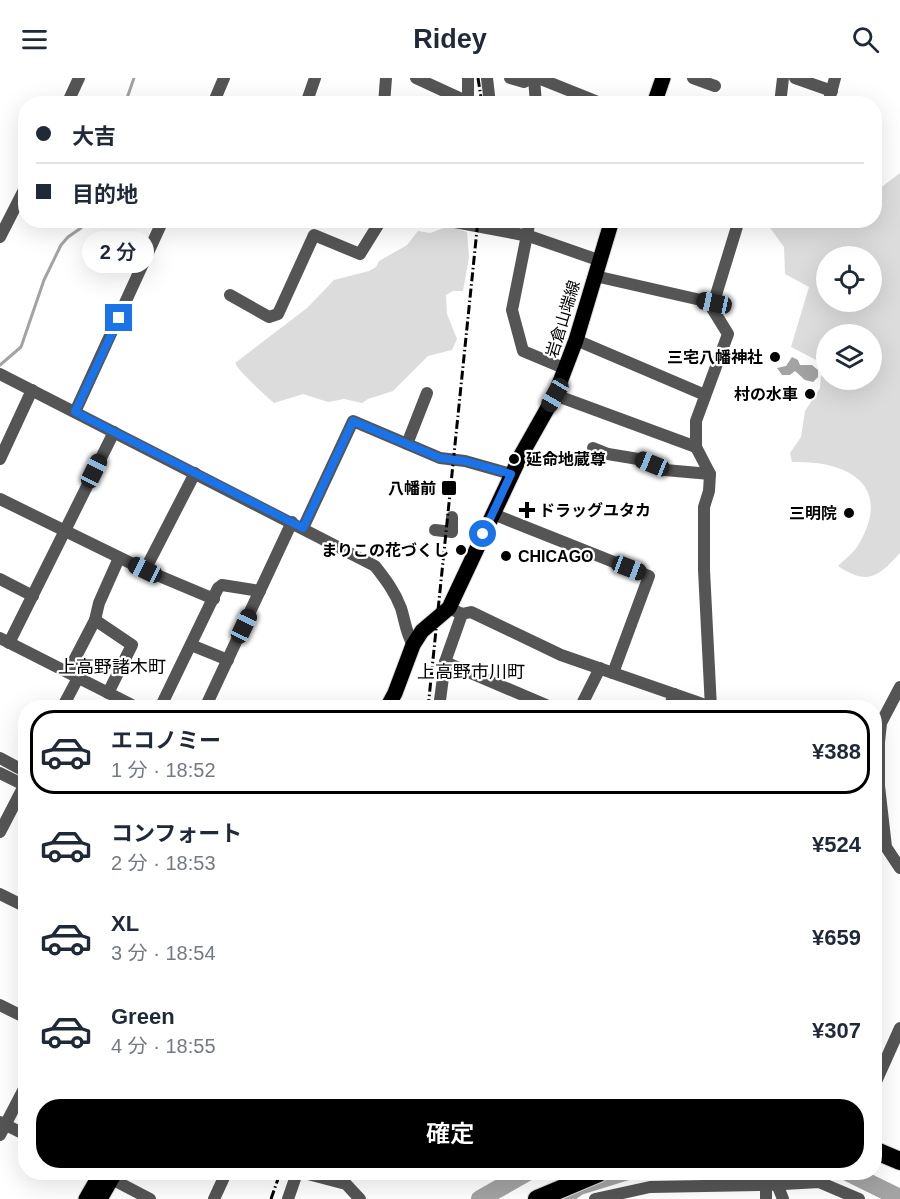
<!DOCTYPE html>
<html lang="ja">
<head>
<meta charset="utf-8">
<style>
  :root { --surface:#fff; --page:#f6f6f7; --text:#1f2937; --muted:#747a83; --line:#e0e1e3; --accent:#000 }
  body { margin:0; font-family:Arial,"Noto Sans JP",sans-serif; background:var(--page); color:var(--text); height:100vh; display:flex; flex-direction:column; font-size:22px; white-space:nowrap }
  * { box-sizing:border-box; margin:0 }
  p { font-size:20px; color:var(--muted) }
  .icon { flex:none; width:33px; height:33px; fill:none; stroke:currentColor; stroke-width:2; stroke-linecap:round; stroke-linejoin:round }
  .map { position:relative; flex:1; overflow:hidden }
  .drawer { position:absolute; left:18px; top:622px; width:864px; height:480px; display:flex; flex-direction:column; background:var(--surface); border-radius:24px; box-shadow:0 6px 24px #0002 }
  .drawer>* { flex:none }
  .top-card { position:absolute; left:18px; top:18px; width:864px; height:132px; border-radius:24px; box-shadow:0 6px 24px #0002; display:grid; align-content:center; height:132px; padding:0 18px; background:var(--surface) }
  .fabs { position:absolute; left:816px; top:168px; display:grid; gap:12px }
  .fabs a { display:grid; place-items:center; width:66px; height:66px; border-radius:50%; background:var(--surface); box-shadow:0 6px 24px #0002; font-size:30px }
  .end { position:absolute; width:27px; height:27px; margin:-14px; border:8px solid #1a73e8; background:#fff; box-shadow:0 0 0 3px #fff }
  .from { border-radius:50% }
  .bubble { position:absolute; height:42px; border-radius:21px; background:var(--surface); box-shadow:0 6px 24px #0002; font-size:20px; font-weight:600; line-height:42px; text-align:center }
  .car { position:absolute; width:18px; height:36px; margin:-18px -9px; border-radius:8px; box-shadow:0 0 4px 2px #0007; background:linear-gradient(#222 24%,#8ab4d8 0 40%,#222 0 76%,#8ab4d8 0 86%,#222 0) }
  .top-card b { display:flex; align-items:center; gap:21px; height:57px; font-size:22px }
  .top-card b+b { border-top:2px solid var(--line) }
  .top-card i { width:15px; height:15px; background:var(--text) }
  ul { padding:10px 0 0; list-style:none }
  li { display:flex; align-items:center; gap:18px; height:84px; margin:0 12px 9px; padding:0 6px; border:3px solid transparent; border-radius:24px }
  li div { flex:1 }
  li b { display:block; font-size:22px }
  li em { font-style:normal; font-weight:600 }
  li.current { border-color:var(--accent) }
  li>.icon { width:54px; height:54px; stroke-width:1.5 }
  .button { display:flex; gap:12px; margin-top:auto; padding:12px 18px }
  .button a { flex:1; height:69px; border-radius:24px; background:var(--accent); color:#fff; font-size:24px; font-weight:600; line-height:69px; text-align:center }
  header { display:flex; justify-content:space-between; align-items:center; height:78px; padding:0 18px; background:var(--surface); font-size:27px; font-weight:600 }
  .map>svg:first-child { display:block }
  .green { fill:#dcdcdc; fill-rule:evenodd }
  .water { fill:#a3a3a3 }
  .lines { fill:none; stroke-linecap:round; stroke-linejoin:round }
  .stream { stroke:#a3a3a3; stroke-width:3 }
  .canal { stroke:#a3a3a3; stroke-width:10 }
  .river { stroke:#a3a3a3; stroke-width:18 }
  .major-casing { stroke:#dbdbdb; stroke-width:17 }
  .highway-casing { stroke:#dbdbdb; stroke-width:20 }
  .minor { stroke:#555; stroke-width:12 }
  .major { stroke:#000; stroke-width:15 }
  .highway { stroke:#000; stroke-width:18 }
  .rail { stroke:#000; stroke-width:3; stroke-dasharray:9 3 1.5 3; stroke-linecap:butt }
  .route { stroke:#1a73e8; stroke-width:8 }
  .poi-dot { fill:#000; stroke:#fff; stroke-width:2 }
  .labels { text-anchor:middle; dominant-baseline:central; stroke-width:4.5; stroke-linejoin:round; paint-order:stroke }
  .street-label { font-size:16px; fill:#000; stroke:#fff }
  .poi-label { font-size:16px; font-weight:bold; fill:#000; stroke:#fff; text-anchor:end }
  .neighbourhood-label { font-size:18px; fill:#000; stroke:#fff }
</style>
</head>
<body>
<header><svg class="icon" aria-label="menu" viewBox="0 0 24 24"><path d="M4 6h16M4 12h16M4 18h16"/></svg>Ridey<svg class="icon" aria-label="search" viewBox="0 0 24 24"><circle cx="10" cy="10" r="6"/><path d="M15 15l6 6"/></svg></header>
<div class="map">
<svg width="900" height="1121" viewBox="0 0 900 1121">
  <rect width="100%" height="100%" fill="#fff"/>
  <g class="green">
    <path d="M900,95V475C878,499 868,508 838,488C845,481 856,473 860,464C893,405 845,382 792,384L790,375L801,359L805,333L820,310L822,285L791,269L809,209L785,196L784,169L765,143L874,142L875,114ZM872,178V224H826V178ZM826,256H872V302H826Z"/>
    <path d="M449,148L467,154L469,179L463,213H453L446,217L447,236L457,261L452,272L428,278L393,313L368,321L362,325L344,321L328,324L303,316L274,325C264,316 240,295 235,285L307,230L334,202L369,193L376,189L379,183L407,167L418,153L430,155Z"/>
  </g>
  <polygon class="water" points="792,279 798,282 800,287 812,287 818,292 818,299 813,304 805,302 795,293 790,297 782,297 777,290 786,288"/>
  <g class="lines">
    <g class="stream">
      <polyline points="125,26 134,0"/>
      <polyline points="0,287 21,269 44,202 61,167 68,159 81,150 84,142"/>
    </g>
    <polyline class="canal" points="568,1121 580,1112 635,1095"/>
    <g class="river">
      <polyline points="849,1095 900,1120"/>
      <polyline points="480,1121 526,1095"/>
    </g>
    <g class="major-casing">
      <g id="major">
        <polyline points="654,26 663,0"/>
        <polyline points="387,630 395,615 413,567 422,553 449,530 520,379 555,317 576,262 612,142"/>
        <polyline points="86,1121 101,1095"/>
        <polyline points="100,1121 115,1095"/>
      </g>
    </g>
    <g class="highway-casing">
      <g id="highway">
        <polyline points="874,1072 900,1083"/>
        <polyline points="537,1121 599,1095"/>
      </g>
    </g>
    <g class="minor">
      <polyline points="416,0 468,24"/>
      <polyline points="487,0 490,26"/>
      <polyline points="510,0 524,4 531,0"/>
      <polyline points="534,0 536,26"/>
      <polyline points="538,0 603,26"/>
      <polyline points="693,0 715,8"/>
      <polyline points="795,0 832,13"/>
      <polyline points="67,26 79,0"/>
      <polyline points="213,26 224,0"/>
      <polyline points="306,26 315,0"/>
      <polyline points="384,26 386,0"/>
      <polyline points="468,26 468,0"/>
      <polyline points="780,26 783,0"/>
      <polyline points="828,26 835,0"/>
      <polyline points="444,142 529,158 598,182"/>
      <polyline points="530,142 512,232 523,273 566,291"/>
      <polyline points="0,159 26,108"/>
      <polyline points="595,198 714,225"/>
      <polyline points="230,217 269,239 278,236 314,157 360,176 381,142"/>
      <polyline points="576,262 705,317"/>
      <path d="M0,296L375,488C386,502 395,514 401,530C405,543 406,555 413,567"/>
      <polyline points="555,317 696,369 710,396 709,413 704,429 704,492 711,630"/>
      <polyline points="75,334 163,142"/>
      <polyline points="407,366 427,315"/>
      <polyline points="696,369 696,343 728,256 712,230 739,142"/>
      <polyline points="593,370 608,376 638,381 665,392 710,396"/>
      <polyline points="0,381 32,312"/>
      <polyline points="0,421 145,492 214,521"/>
      <polyline points="493,436 649,498 613,595"/>
      <polyline points="303,450 353,343 440,380 465,383 511,396"/>
      <polyline points="435,452 452,454 452,439"/>
      <polyline points="145,492 195,395"/>
      <polyline points="0,501 33,518"/>
      <polyline points="449,530 462,536 471,534 561,577 711,629"/>
      <polyline points="95,542 132,567 108,615"/>
      <polyline points="0,560 138,630"/>
      <polyline points="9,565 114,354"/>
      <polyline points="191,567 228,582"/>
      <polyline points="445,584 553,630"/>
      <polyline points="68,594 95,542 99,525 119,480"/>
      <polyline points="900,609 881,645 879,664 879,708 886,769 900,790"/>
      <polyline points="62,630 78,600"/>
      <polyline points="160,630 218,510 222,507 260,513"/>
      <polyline points="205,630 292,444"/>
      <polyline points="439,630 445,584 462,536"/>
      <polyline points="580,630 600,590"/>
      <polyline points="669,630 674,616"/>
      <polyline points="0,680 26,694"/>
      <polyline points="0,695 26,708"/>
      <polyline points="0,754 26,704"/>
      <polyline points="0,816 26,829"/>
      <polyline points="0,927 26,940"/>
      <polyline points="874,1008 900,950"/>
      <polyline points="0,1044 26,1057"/>
      <polyline points="0,1057 26,1007"/>
      <polyline points="304,1095 346,1106 360,1121"/>
      <polyline points="106,1098 150,1121"/>
      <polyline points="777,1106 783,1121"/>
      <polyline points="759,1107 766,1107 766,1121"/>
      <polyline points="766,1107 819,1104 859,1121"/>
      <polyline points="214,1121 226,1095"/>
      <polyline points="288,1121 297,1095"/>
      <polyline points="595,1121 650,1109 759,1107 759,1095"/>
    </g>
    <use href="#major" class="major"/>
    <use href="#highway" class="highway"/>
    <g class="rail">
      <polyline points="478,0 482,26"/>
      <polyline points="428,630 478,142"/>
      <polyline points="271,1121 280,1095"/>
    </g>
  </g>
  <g class="lines">
    <polyline class="route" points="119,240 75,334 303,450 353,343 440,380 465,383 511,396 483,456"/>
  </g>
  <g class="poi-dot">
    <circle cx="775" cy="279" r="6"/>
    <circle cx="810" cy="316" r="6"/>
    <circle cx="514" cy="381" r="6"/>
    <rect x="441" y="402" width="16" height="16" rx="3"/>
    <path d="M524 423h6v6h6v6h-6v6h-6v-6h-6v-6h6z"/>
    <circle cx="849" cy="435" r="6"/>
    <circle cx="461" cy="472" r="6"/>
    <circle cx="506" cy="478" r="6"/>
  </g>
  <g class="labels">
    <g class="street-label">
      <text transform="translate(563 241) rotate(-73)">岩倉山端線</text>
    </g>
    <g class="poi-label">
      <text x="763" y="279">三宅八幡神社</text>
      <text x="798" y="316">村の水車</text>
      <text x="526" y="381" text-anchor="start">延命地蔵尊</text>
      <text x="436" y="410">八幡前</text>
      <text x="539" y="432" text-anchor="start">ドラッグユタカ</text>
      <text x="837" y="435">三明院</text>
      <text x="449" y="472">まりこの花づくし</text>
      <text x="518" y="478" text-anchor="start">CHICAGO</text>
    </g>
    <g class="neighbourhood-label">
      <text x="112" y="589">上高野諸木町</text>
      <text x="471" y="594">上高野市川町</text>
    </g>
  </g>
</svg>
<div class="fabs">
<a><svg class="icon" aria-label="locate" viewBox="0 0 24 24"><circle cx="12" cy="12" r="6"/><path d="M12 2v4M12 18v4M2 12h4M18 12h4"/></svg></a>
<a><svg class="icon" aria-label="layers" viewBox="0 0 24 24"><path d="M12 4l9 5-9 5-9-5zM3 14l9 5 9-5"/></svg></a>
</div>
<i class="end from" style="left:483px;top:456px"></i>
<i class="end" style="left:119px;top:240px"></i>
<div class="bubble" style="left:82px;top:153px;width:72px">2 分</div>
<i class="car" style="left:714px;top:225px;rotate:282deg"></i>
<i class="car" style="left:555px;top:317px;rotate:210deg"></i>
<i class="car" style="left:652px;top:386px;rotate:292deg"></i>
<i class="car" style="left:94px;top:393px;rotate:26deg"></i>
<i class="car" style="left:629px;top:490px;rotate:111deg"></i>
<i class="car" style="left:145px;top:492px;rotate:296deg"></i>
<i class="car" style="left:244px;top:548px;rotate:25deg"></i>
<div class="top-card">
<b><i class="from"></i>大吉</b>
<b><i></i>目的地</b>
</div>
<section class="drawer">
<ul>
<li class="current"><svg class="icon" aria-label="car" viewBox="0 0 24 24"><path d="M5 17H2v-5l4-1 3-4h7l3 4 3 1v5h-3M9 17h6M6 11h13"/><circle cx="7" cy="17" r="2"/><circle cx="17" cy="17" r="2"/></svg><div><b>エコノミー</b><p>1 分 · 18:52</p></div><em>¥388</em></li>
<li><svg class="icon" aria-label="car" viewBox="0 0 24 24"><path d="M5 17H2v-5l4-1 3-4h7l3 4 3 1v5h-3M9 17h6M6 11h13"/><circle cx="7" cy="17" r="2"/><circle cx="17" cy="17" r="2"/></svg><div><b>コンフォート</b><p>2 分 · 18:53</p></div><em>¥524</em></li>
<li><svg class="icon" aria-label="car" viewBox="0 0 24 24"><path d="M5 17H2v-5l4-1 3-4h7l3 4 3 1v5h-3M9 17h6M6 11h13"/><circle cx="7" cy="17" r="2"/><circle cx="17" cy="17" r="2"/></svg><div><b>XL</b><p>3 分 · 18:54</p></div><em>¥659</em></li>
<li><svg class="icon" aria-label="car" viewBox="0 0 24 24"><path d="M5 17H2v-5l4-1 3-4h7l3 4 3 1v5h-3M9 17h6M6 11h13"/><circle cx="7" cy="17" r="2"/><circle cx="17" cy="17" r="2"/></svg><div><b>Green</b><p>4 分 · 18:55</p></div><em>¥307</em></li>
</ul>
<div class="button"><a>確定</a></div>
</section>
</div>
</body>
</html>
